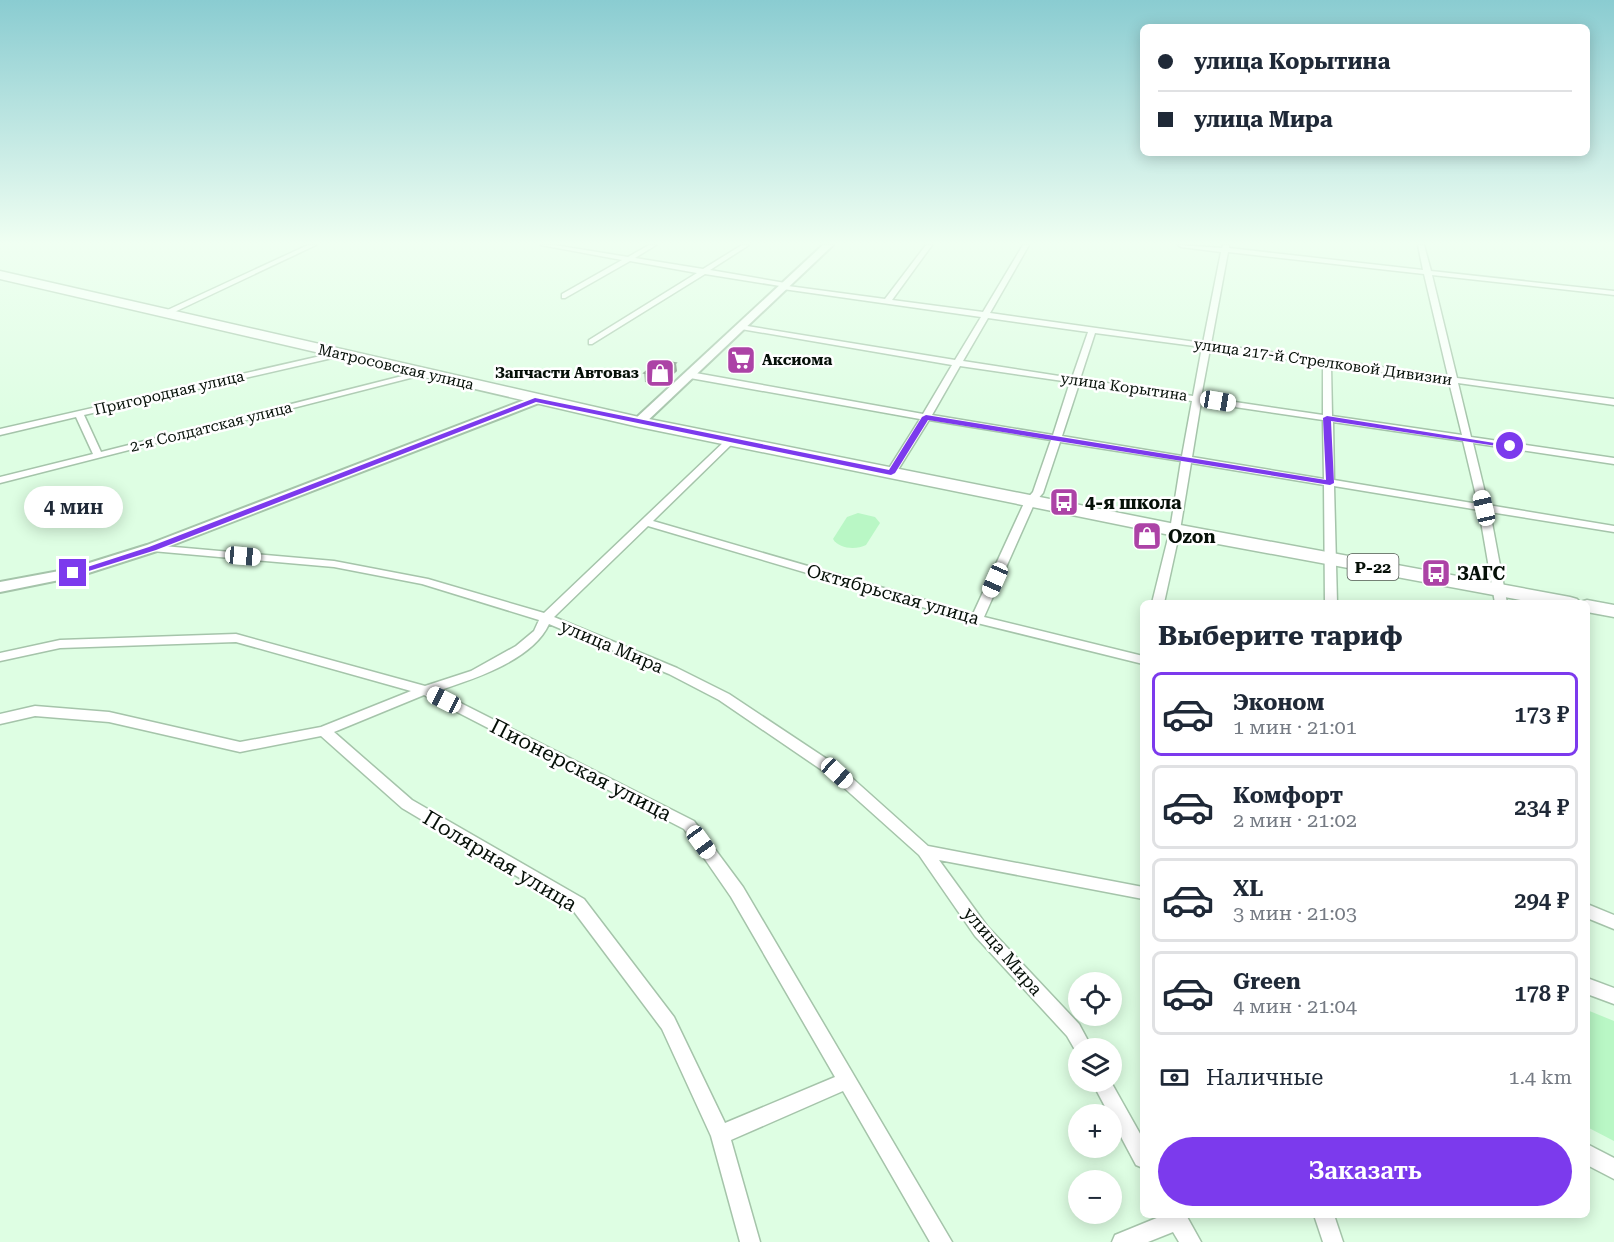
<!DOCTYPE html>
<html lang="ru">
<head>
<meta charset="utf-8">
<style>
  :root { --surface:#fff; --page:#f2f2f3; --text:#1f2937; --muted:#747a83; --line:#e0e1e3; --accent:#7c3aed }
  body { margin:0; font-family:"Roboto Serif",serif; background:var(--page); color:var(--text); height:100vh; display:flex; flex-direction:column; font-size:22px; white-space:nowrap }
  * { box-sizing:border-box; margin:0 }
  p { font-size:20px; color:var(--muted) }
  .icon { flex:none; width:33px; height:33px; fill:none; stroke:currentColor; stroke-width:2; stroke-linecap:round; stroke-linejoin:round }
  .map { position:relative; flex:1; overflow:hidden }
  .drawer { position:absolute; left:1140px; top:600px; width:450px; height:618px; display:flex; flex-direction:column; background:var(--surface); border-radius:9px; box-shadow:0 3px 15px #0003 }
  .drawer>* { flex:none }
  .hud { position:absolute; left:1140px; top:24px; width:450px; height:132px; border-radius:9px; box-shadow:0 3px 15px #0003; display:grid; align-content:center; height:132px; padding:0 18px; background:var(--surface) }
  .tools { position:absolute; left:1068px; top:972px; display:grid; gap:12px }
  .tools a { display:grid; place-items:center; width:54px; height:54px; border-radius:50%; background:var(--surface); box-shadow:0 3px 15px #0003; font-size:30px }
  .end { position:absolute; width:27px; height:27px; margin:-14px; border:8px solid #7c3aed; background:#fff; box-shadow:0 0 0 3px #fff }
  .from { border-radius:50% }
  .bubble { position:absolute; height:42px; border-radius:21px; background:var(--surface); box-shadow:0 3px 15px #0003; font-size:20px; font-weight:600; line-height:42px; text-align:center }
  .car { position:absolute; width:18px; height:36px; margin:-18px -9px; border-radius:8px; box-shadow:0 0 4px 2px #0007; background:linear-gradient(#fff 24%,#345 0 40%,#fff 0 76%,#345 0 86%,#fff 0) }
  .hud b { display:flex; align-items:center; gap:21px; height:57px; font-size:22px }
  .hud b+b { border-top:2px solid var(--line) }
  .hud i { width:15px; height:15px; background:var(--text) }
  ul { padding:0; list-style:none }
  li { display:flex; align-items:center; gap:18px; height:84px; margin:0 12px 9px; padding:0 6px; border:3px solid var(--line); border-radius:9px }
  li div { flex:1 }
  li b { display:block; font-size:22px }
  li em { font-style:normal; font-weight:600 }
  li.active { border-color:var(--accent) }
  li>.icon { width:54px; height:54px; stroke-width:1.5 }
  h2 { padding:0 18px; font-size:27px; line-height:72px }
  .pay { display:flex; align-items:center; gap:15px; height:66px; padding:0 18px; font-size:22px }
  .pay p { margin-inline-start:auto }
  .cta { display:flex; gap:12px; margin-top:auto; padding:12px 18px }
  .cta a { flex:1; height:69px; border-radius:36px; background:var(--accent); color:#fff; font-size:24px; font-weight:600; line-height:69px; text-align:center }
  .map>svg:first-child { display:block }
  .green { fill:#b9f7c5 }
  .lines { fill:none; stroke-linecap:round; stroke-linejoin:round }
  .street-casing { stroke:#a5c4aa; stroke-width:3 }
  .secondary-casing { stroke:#a5c4aa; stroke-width:4 }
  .highway-casing { stroke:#a5c4aa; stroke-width:3 }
  .street { fill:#fff; fill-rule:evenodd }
  .secondary { fill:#fff; fill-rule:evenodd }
  .highway { fill:#fff; fill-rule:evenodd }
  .wall { fill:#98b29d }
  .shaded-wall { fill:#7c917f }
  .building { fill:#b1cfb6; stroke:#7c917f; stroke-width:1.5 }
  .route { fill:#7c3aed }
  .labels { text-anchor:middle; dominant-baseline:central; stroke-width:5; stroke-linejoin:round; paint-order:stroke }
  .far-poi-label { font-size:15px; font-weight:bold; fill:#061008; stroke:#fff; text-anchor:start }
  .far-street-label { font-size:15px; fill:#061008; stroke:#fff }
  .shield { fill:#fff; stroke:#515852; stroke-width:1.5 }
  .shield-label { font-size:16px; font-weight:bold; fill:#061008 }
  .poi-label { font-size:18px; font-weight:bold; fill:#061008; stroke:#fff; text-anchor:start }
  .street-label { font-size:18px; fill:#061008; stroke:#fff }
  .near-street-label { font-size:21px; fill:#061008; stroke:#fff }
</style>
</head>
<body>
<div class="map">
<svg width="1614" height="1242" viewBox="0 0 1614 1242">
  <rect width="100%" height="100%" fill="#defee3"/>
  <g class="green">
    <path d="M858,513L875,517L880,523L866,545C856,550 839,549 833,539L847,517Z"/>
    <polygon points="1587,1010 1614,1021 1614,1141 1587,1127"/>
  </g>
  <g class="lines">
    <g class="street-casing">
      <g id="street">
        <polygon points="308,245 316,245 168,315 161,313"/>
        <path d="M541,245H554L628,257L649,245H656L635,258L703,269L742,245H749L710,270L785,283L788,286L885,299L926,245H932L892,300L983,312L1023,245H1029L990,313L1203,343L1221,252L1181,247L1178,245L1222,248L1223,245H1229V248L1423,270L1418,245H1424L1431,271L1614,291V295L1432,275L1457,378L1614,399V405L1458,383L1471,437L1614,458V464L1473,443L1488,505L1614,526V532L1490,512L1507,603H1495L1479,510L1334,486L1337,603H1325L1324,485L1191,463L1180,530L1164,603H1152L1170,530L1181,461L1060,442L1043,493L1035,502L984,617L1143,656V664L973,622L648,526L554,617L677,668L729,694L842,769L928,846L1143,887V899L939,860L987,926L1079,1024L1092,1048H1078V1055L1067,1036L975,936L919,855L832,777L719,700L669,674L549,624C532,661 473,679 437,691L694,821L743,887L952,1242H930L843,1091L731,1140L760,1242H740L711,1136L662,1029L572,909L402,808L321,736L240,752L109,722L35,716L0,724V714L35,706L109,712L240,742L321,727L411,691L236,642L60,648L0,661V653L60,640L236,634L425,686L471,671L516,646L534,631L539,620L422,584L334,567L152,551L147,548L152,545L334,561L428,579L544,613L727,439L730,438L735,441L733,443L653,521L973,614L1025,501L1033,492L1051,440L929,420L896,473L891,476L886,473L920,419L690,378L686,375L690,372L923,414L952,365L741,329L737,327L741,325L955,360L981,317L783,289L780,286L705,274L592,344H589V340L697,273L630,261L565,298H562V294L622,260ZM1228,252L1424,274L1448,376L1211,344ZM988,318L1088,332L1072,378L963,361ZM1095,333L1202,347L1193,396L1080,379ZM1210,349L1323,364V415L1201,397ZM1331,365L1449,382L1462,435L1332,416ZM960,366L1070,382L1053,435L932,415ZM1079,384L1192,401L1182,456L1062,436ZM1201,402L1323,420L1324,479L1192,457ZM1333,422L1463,441L1478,504L1334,480ZM424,695L684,829L731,897L835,1077L725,1123L674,1017L584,899L412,800L334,732Z"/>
        <polygon points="338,352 342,354 341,356 84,415 101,452 422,371 426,374 0,483 0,477 93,454 76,417 0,435 0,429"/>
        <polygon points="1587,904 1614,915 1614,929 1587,918"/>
        <polygon points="1587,978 1614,988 1614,1004 1587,994"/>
        <polygon points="1092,1082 1111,1082 1143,1139 1143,1168 1136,1165 1112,1120 1112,1114 1109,1114"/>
        <polygon points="1587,1144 1614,1158 1614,1179 1587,1165"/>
        <polygon points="1164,1215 1186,1215 1201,1242 1179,1242 1173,1232 1148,1242 1112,1242 1115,1235"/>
        <polygon points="1314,1215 1334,1215 1343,1242 1323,1242"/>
      </g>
    </g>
    <g class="secondary-casing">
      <g id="secondary">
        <polygon points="823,245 833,245 643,425 635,425 633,422 635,419"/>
        <polygon points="535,396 541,400 539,403 157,551 79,576 0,592 0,582 70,569 147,545"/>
      </g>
    </g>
    <g class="highway-casing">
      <polygon id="highway" points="0,271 639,417 1175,524 1570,597 1577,599 1580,602 1587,600 1614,605 1614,617 1587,612 1587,603 1537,603 1175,536 639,427 0,279"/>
    </g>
    <use href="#street" class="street"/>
    <use href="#secondary" class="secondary"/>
    <use href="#highway" class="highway"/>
  </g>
  <polygon class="wall" points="677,371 661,385 645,382 644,373"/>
  <polygon class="shaded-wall" points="676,363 677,371 661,385 661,376"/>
  <polygon class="building" points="659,360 676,363 661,376 644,373"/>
  <linearGradient id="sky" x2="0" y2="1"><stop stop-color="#8accd1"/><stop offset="0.58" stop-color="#f0fff2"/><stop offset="1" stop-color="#f0fff2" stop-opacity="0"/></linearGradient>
  <rect width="1614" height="419" fill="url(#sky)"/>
  <polygon class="route" points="535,398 889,470 922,417 926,415 1326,480 1323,418 1327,416 1513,446 1510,448 1331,421 1334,483 1330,485 928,420 895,473 891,475 536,402 156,550 76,575 69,573 149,547"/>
  <defs>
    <g id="supermarket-square" transform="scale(1.5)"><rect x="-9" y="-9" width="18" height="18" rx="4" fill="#ac43a6" stroke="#fff"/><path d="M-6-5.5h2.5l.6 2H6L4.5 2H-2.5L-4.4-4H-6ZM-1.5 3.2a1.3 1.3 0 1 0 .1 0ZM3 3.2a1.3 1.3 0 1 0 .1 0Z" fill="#fff"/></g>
    <g id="shop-square" transform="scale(1.5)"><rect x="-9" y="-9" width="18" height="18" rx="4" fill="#ac43a6" stroke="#fff"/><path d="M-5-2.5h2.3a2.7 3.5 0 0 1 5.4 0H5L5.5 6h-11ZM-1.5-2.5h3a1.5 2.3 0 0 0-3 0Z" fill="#fff"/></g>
    <g id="bus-square" transform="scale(1.5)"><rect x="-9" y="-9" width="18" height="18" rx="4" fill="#ac43a6" stroke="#fff"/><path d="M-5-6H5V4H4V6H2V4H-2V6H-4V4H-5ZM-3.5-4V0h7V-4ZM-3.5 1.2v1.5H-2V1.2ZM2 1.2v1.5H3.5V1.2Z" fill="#fff"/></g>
  </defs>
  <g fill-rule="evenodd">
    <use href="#supermarket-square" x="741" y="360"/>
    <use href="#shop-square" x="660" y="373"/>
    <use href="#bus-square" x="1064" y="502"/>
    <use href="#shop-square" x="1147" y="536"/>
    <use href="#bus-square" x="1436" y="573"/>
  </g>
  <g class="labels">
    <g class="far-poi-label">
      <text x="762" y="360">Аксиома</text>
      <text x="639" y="373" text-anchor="end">Запчасти Автоваз</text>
    </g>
    <g class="far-street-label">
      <text transform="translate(1323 362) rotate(8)">улица 217-й Стрелковой Дивизии</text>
      <text transform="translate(396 367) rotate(13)">Матросовская улица</text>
      <text transform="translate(1124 387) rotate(8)">улица Корытина</text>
      <text transform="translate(169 393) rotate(-13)">Пригородная улица</text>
      <text transform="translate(211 427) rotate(-14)">2-я Солдатская улица</text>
    </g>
    <rect class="shield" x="1347.5" y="554" width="51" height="26" rx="4.5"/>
    <g class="shield-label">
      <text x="1373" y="567">Р-22</text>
    </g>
    <g class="poi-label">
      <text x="1085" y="502">4-я школа</text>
      <text x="1168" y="536">Ozon</text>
      <text x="1457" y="573">ЗАГС</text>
    </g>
    <g class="street-label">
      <text transform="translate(893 594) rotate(16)">Октябрьская улица</text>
      <text transform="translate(612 646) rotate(23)">улица Мира</text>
      <text transform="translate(1003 951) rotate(49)">улица Мира</text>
    </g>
    <g class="near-street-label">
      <text transform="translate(581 770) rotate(27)">Пионерская улица</text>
      <text transform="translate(500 861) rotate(31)">Полярная улица</text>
    </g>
  </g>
</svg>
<div class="tools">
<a><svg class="icon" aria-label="locate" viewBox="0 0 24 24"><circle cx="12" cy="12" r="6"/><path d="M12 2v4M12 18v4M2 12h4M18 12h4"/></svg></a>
<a><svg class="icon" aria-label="layers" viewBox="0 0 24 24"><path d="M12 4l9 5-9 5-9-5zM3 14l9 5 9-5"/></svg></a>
<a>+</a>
<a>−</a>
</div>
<i class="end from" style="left:1510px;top:446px"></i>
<i class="end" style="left:73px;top:573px"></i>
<div class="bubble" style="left:24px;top:486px;width:99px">4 мин</div>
<i class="car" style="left:1218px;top:401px;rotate:99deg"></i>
<i class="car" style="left:1484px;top:508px;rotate:347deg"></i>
<i class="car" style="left:243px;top:556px;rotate:95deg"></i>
<i class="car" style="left:995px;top:580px;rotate:204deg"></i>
<i class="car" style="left:444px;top:700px;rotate:297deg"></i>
<i class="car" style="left:837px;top:773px;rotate:132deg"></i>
<i class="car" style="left:701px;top:842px;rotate:144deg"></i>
<div class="hud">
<b><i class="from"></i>улица Корытина</b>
<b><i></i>улица Мира</b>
</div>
<section class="drawer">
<h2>Выберите тариф</h2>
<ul>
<li class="active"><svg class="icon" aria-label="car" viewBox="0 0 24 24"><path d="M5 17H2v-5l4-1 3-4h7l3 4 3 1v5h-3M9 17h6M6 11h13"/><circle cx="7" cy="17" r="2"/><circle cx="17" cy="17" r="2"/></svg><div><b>Эконом</b><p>1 мин · 21:01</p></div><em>173 ₽</em></li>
<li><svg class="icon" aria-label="car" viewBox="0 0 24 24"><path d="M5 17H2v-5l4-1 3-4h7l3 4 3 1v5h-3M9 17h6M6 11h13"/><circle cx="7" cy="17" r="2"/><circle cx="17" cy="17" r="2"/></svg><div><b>Комфорт</b><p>2 мин · 21:02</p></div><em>234 ₽</em></li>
<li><svg class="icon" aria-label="car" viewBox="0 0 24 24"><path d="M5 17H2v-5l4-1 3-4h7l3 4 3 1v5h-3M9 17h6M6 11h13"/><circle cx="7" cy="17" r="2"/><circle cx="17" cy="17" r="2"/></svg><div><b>XL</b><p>3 мин · 21:03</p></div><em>294 ₽</em></li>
<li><svg class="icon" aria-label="car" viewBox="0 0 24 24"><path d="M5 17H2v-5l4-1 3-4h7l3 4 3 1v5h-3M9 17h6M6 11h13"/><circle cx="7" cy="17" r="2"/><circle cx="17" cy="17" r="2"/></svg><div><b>Green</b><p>4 мин · 21:04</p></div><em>178 ₽</em></li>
</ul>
<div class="pay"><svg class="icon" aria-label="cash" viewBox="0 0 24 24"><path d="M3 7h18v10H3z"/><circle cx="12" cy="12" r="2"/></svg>Наличные<p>1.4 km</p></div>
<div class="cta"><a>Заказать</a></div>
</section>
</div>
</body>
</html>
